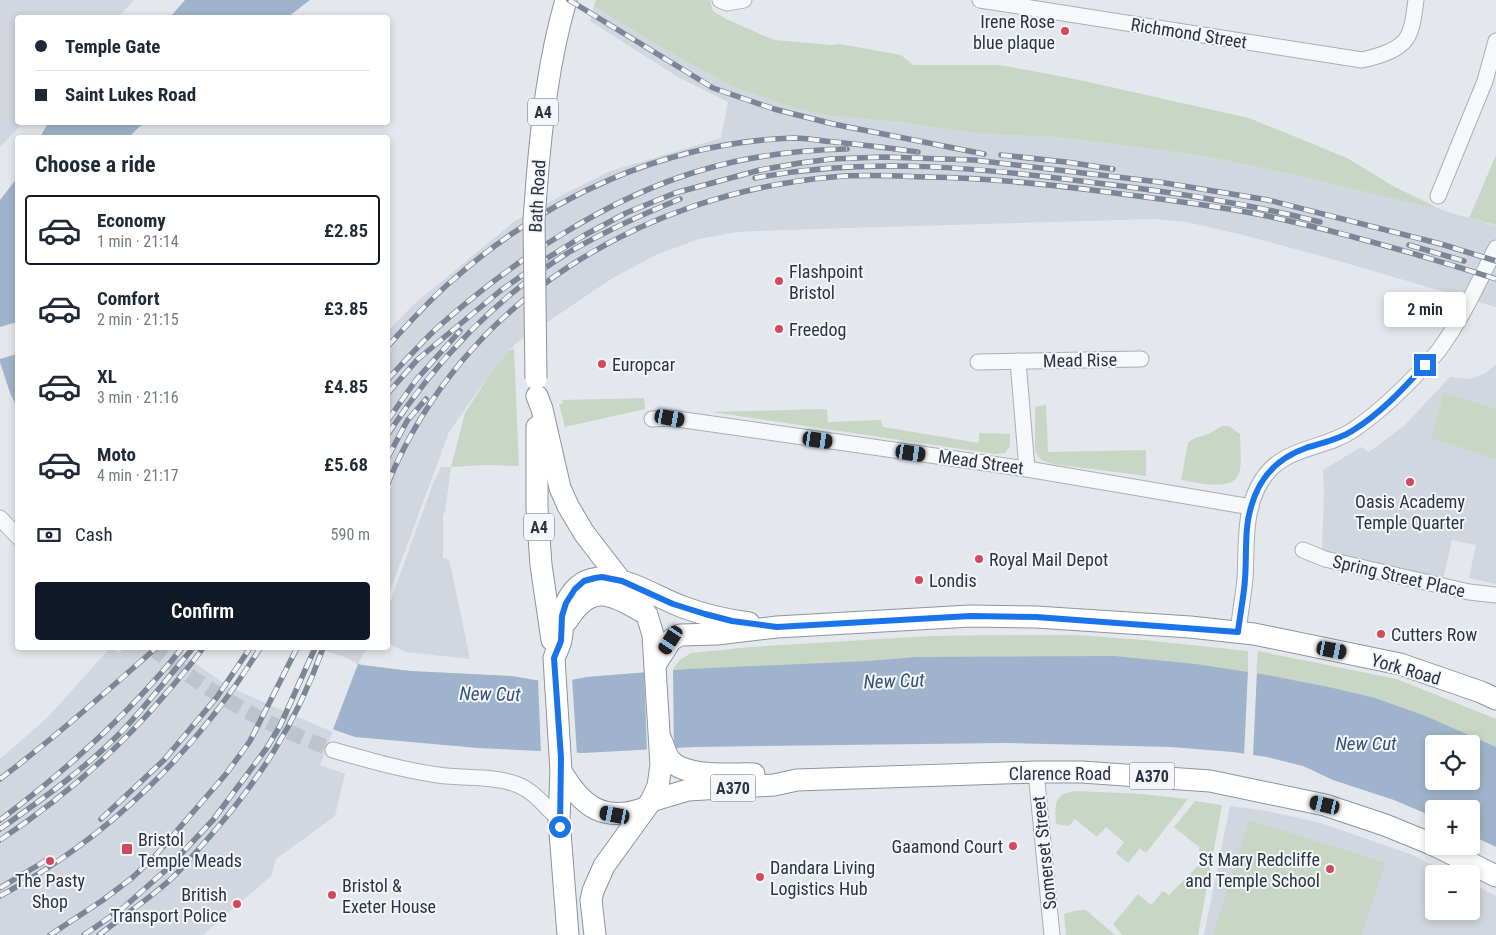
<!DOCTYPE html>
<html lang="en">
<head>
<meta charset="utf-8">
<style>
  :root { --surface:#fff; --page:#f6f6f7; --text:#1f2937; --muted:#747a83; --line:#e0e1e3; --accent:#111827 }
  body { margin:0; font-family:"Roboto Condensed",sans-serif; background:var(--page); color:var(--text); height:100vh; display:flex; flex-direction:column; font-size:19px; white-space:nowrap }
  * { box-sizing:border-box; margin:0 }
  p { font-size:16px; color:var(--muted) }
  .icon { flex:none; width:28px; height:28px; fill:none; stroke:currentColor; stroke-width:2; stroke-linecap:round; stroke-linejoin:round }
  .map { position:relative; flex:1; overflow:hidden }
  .details { position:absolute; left:15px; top:135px; width:375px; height:515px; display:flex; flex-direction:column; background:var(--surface); border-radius:5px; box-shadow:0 2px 8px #0003 }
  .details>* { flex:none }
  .guide { position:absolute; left:15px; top:15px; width:375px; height:110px; border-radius:5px; box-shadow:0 2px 8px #0003; display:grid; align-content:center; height:110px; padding:0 20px; background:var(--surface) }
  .buttons { position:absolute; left:1425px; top:735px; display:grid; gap:10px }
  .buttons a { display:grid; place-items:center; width:55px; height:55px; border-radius:5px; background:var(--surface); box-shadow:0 2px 8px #0003; font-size:25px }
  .end { position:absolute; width:22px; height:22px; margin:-11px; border:6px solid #1a73e8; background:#fff; box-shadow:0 0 0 2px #fff }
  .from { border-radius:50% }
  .bubble { position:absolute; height:35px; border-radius:5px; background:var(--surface); box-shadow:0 2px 8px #0003; font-size:16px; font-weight:600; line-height:35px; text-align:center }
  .car { position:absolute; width:15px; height:30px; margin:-15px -8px; border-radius:6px; box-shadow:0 0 4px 1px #0007; background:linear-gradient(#222 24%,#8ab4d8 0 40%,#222 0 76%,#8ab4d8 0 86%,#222 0) }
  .guide b { display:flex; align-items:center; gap:18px; height:48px; font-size:19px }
  .guide b+b { border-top:1px solid var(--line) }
  .guide i { width:12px; height:12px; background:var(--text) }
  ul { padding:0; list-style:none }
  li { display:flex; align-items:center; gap:15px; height:70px; margin:0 10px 8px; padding:0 10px; border:2px solid transparent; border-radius:5px }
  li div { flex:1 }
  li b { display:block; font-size:19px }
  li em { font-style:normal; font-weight:600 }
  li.current { border-color:var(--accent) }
  li>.icon { width:45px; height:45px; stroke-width:1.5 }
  h2 { padding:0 20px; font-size:22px; line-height:60px }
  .pay { display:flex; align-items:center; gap:12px; height:55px; padding:0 20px; font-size:19px }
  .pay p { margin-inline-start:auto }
  .cta { display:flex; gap:10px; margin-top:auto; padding:10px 20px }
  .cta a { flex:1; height:58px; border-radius:5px; background:var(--accent); color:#fff; font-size:20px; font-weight:600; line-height:58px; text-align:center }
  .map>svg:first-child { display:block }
  .built { fill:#d2d6de }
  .green { fill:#c9d6c5 }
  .water { fill:#9fb4cc; fill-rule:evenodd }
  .pier { fill:#e4e7ec }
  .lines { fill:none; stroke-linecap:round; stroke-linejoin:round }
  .minor-tunnel { stroke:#bfc3cb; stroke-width:15; stroke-dasharray:15 8; stroke-linecap:butt }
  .minor-casing { stroke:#a9aeb7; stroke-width:17 }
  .highway-casing { stroke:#8b94a3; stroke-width:23 }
  .minor { stroke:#f7f8fa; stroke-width:15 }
  .highway { stroke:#fff; stroke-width:21 }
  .rail-casing { stroke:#7d8696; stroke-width:5.5 }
  .rail { stroke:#f4f6f9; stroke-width:4; stroke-dasharray:11; stroke-linecap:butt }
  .highway-bridge-casing { stroke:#8b94a3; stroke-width:23; stroke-linecap:butt }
  .highway-bridge { stroke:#fff; stroke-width:21 }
  .route { stroke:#1a73e8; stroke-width:6 }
  .poi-dot { fill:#d1495b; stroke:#f4f6f9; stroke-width:2 }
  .labels { text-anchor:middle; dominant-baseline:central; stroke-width:4; stroke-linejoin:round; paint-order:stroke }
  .shield { fill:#f4f6f9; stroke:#676e7b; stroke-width:1 }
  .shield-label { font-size:16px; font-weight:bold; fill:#2b3445 }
  .poi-label { font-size:18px; fill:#2b3445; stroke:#f4f6f9; text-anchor:start }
  .street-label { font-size:18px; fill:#2b3445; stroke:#f4f6f9 }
  .water-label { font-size:19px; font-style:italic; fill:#34527a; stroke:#f4f6f9 }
</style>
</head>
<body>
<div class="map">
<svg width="1496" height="935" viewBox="0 0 1496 935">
  <rect width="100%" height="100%" fill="#e4e7ec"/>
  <g class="built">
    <polygon points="0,0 134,0 118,17 18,18 18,122 23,123 0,147"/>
    <polygon points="594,6 650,41 731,86 791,107 824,115 900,122 980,134 1058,137 1198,155 1296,175 1418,203 1496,226 1496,307 1332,259 1239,234 1187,222 1156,219 782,230 737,232 699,239 658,254 611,279 515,344 482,385 449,432 388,597 388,331 413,305 515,221 566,193 610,171 721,138 728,102 678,77 590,21"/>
    <polygon points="1496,364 1496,584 1469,578 1476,545 1452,540 1443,580 1331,555 1322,550 1324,494 1323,470 1361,447 1369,452 1404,426 1450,377 1470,379 1486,373"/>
    <polygon points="441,467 451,467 445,512 443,514 443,558 449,560 451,568 470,659 406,652 388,643 388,608 432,486"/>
    <polygon points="110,648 119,653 125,648 367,648 358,664 320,765 345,774 335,816 276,859 271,876 203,935 0,935 0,759 48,717"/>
    <polygon points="1230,806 1266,811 1321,823 1410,854 1452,874 1434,874 1434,911 1471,911 1471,883 1496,896 1496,935 1204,935"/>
  </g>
  <g class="green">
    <polygon points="596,0 710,0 713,11 726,19 774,40 831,45 840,44 901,55 913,65 1000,65 1075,79 1249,118 1347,158 1393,186 1442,210 1296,175 1198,155 1058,137 980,134 900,122 824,115 791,107 731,86 650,41 594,6"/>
    <polygon points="1496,155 1496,225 1469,218"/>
    <polygon points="514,349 519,466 487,465 451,467 465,413 488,377 509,351"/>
    <polygon points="1444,393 1496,409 1496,459 1431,438"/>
    <polygon points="644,398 645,409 565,427 559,404 563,403 562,400"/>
    <polygon points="1046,405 1048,452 1146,450 1146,476 1053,464 1041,460 1035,451 1035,407"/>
    <polygon points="822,409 827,410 828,422 881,420 883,427 979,443 979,433 1010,434 1010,446 1005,453 995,454 712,412"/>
    <path d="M1223,426H1229L1240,434C1240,446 1242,458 1240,470C1236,494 1197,482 1181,480L1188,443C1197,435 1199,438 1208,434C1214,432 1217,428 1223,426Z"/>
    <polygon points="1006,635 1075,635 1144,640 1248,651 1248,672 1256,673 1258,651 1397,679 1496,719 1496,768 1471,744 1434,744 400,692 327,654 362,665 410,671 511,676 535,680 561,682 587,677 672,670 680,660 691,653 751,647 930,636"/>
    <path d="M1076,791L1141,794L1188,799L1146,853L1140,848L1128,863L1116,853L1124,842L1106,827L1097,837L1075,819L1069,826L1056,824C1055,804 1053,794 1076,791Z"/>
    <polygon points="1195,801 1222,805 1198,935 1122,935 1113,924 1138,894 1151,905 1163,891 1169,895 1199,865 1206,856 1198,849 1200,848 1174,827"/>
    <polygon points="1249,820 1386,863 1361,935 1213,935"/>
    <polygon points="1078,910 1086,910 1115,935 1066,935 1064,914"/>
  </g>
  <g class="water">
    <polygon points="185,0 310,0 288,17 170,17"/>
    <polygon points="48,123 48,122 147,123 139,127 129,137 40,137"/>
    <polygon points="17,178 17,407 10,393 0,362 0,200"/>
    <path d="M327,654L362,665L410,671L511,676L535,680L561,682L587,677L688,669L868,661L917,657L1114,656L1196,664L1267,675L1333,688L1375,698L1423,715L1496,747V847L1471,835V809H1434V817L1394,800L1333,780L1303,766L1267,757L1233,752L1171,747L1003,743L694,747L583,753L478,748L355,737L335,730L230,685ZM1434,744H1471V781H1434Z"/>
  </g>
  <g class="pier">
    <polygon points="17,322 17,354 0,359 0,327"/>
    <polygon points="178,648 316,648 345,657 358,664 332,732 229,687 192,661"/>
    <polygon points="675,668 673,670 674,750 647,752 644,670"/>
    <polygon points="1248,670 1257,671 1253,756 1244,756"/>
    <polygon points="572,677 577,755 541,754 538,678 561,680"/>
  </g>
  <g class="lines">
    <path class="minor-tunnel" d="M152,648C191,679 235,707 280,728C297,736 316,743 333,750"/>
    <g class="minor-casing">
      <g id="minor">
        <polyline points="720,0 727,3 744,0"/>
        <path d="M980,0L1362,60C1377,57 1401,50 1408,36C1414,25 1414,12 1416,0"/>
        <polyline points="1438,196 1485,81 1496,41"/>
        <polyline points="1018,361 1027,469"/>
        <polyline points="978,362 1141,359"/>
        <polyline points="652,419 670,418 1027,469 1251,507"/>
        <polyline points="0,518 18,537"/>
        <polyline points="1303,550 1325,559 1469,592 1496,595"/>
        <path d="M1238,632C1240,614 1243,597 1245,579C1247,546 1243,509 1262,480C1283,446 1324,450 1353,430C1377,414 1398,394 1418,373C1425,365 1433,358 1439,350C1462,319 1478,283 1496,248"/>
        <path d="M333,750C368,760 402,770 438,775C464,779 493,775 518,785C534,791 546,808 559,819"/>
        <polyline points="1036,772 1052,935"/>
      </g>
    </g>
    <g class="highway-casing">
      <g id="highway">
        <path d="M537,180C542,119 549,59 566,0"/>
        <polyline points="537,396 542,409 560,488 568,506 584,533 647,615 653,635 661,765 658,786 651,801 604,866 593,891 591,900 595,935"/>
        <polyline points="537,427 537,508 541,565 552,640"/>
        <path d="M567,621C590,584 609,592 641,611"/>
        <polyline points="655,665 671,640 680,635 717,634 777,627 970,616 1036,617 1190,627 1254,634 1400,664 1481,692 1496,699"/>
        <path d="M661,740C664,746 666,756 671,761C687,778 732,773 754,774"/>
        <polyline points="561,771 559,819 568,935"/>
        <polyline points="651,801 688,790 774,785 797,780 1036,772 1082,772 1210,781 1325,805 1385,825 1434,845"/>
        <path d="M645,808C604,823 582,807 561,771L554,658C556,652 560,646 561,640C564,628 560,615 566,603C591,551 647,594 683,607C704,615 727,620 749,623"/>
        <polyline points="1436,846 1496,876"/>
      </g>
    </g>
    <use href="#minor" class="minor"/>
    <use href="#highway" class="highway"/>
    <g class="rail-casing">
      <g id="rail">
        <polyline points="569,0 713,88 774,109 833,124 984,154"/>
        <polyline points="1001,155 1066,162 1113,169"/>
        <path d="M755,178C869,156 983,168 1097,183C1172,192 1246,203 1320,222"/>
        <polyline points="1409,245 1464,261"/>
        <path d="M388,346C409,323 430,299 454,279C548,196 667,142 794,138C807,138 822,141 835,142C863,145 890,148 918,152"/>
        <path d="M388,379C404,362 420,344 437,328C511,262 606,198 702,170C749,156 799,150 847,149"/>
        <polyline points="388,393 418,359 500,291 541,262 583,236 626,213 675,193 760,170 800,163 831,159 883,157 974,160 1159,182 1268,200 1441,244 1496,261"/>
        <polyline points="388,420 416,380 460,331"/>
        <path d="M388,434C435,362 497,296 571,251C606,231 643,214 680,199"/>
        <polyline points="388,457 407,421 426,399"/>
        <path d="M388,483C463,301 641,194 833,177C864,174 895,176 926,177C987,178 1047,184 1107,192C1160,199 1215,205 1267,216C1345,233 1421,255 1496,279"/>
        <path d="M0,779C54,738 105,693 156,648"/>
        <polyline points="101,819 164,760 217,697 250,648"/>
        <path d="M0,820C67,770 130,713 182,648"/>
        <path d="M0,829C44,798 89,766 126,727C149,702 171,674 193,648"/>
        <path d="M0,840C60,800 115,753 162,698C176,682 191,665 203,648"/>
        <polyline points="0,888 45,861"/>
        <path d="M0,896C107,839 197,751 260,648"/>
        <polyline points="50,935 103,900 132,878 156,855 226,774 250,741 297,648"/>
        <polyline points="84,935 123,908 167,869 213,820 266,749 280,726 315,648"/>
        <path d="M99,935C123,916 149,899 171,879C183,868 194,854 205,842C259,781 296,724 323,648"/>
      </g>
    </g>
    <use href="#rail" class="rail"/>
    <g class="highway-bridge-casing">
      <polyline id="highway-bridge" points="536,379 534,220 537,180"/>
    </g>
    <use href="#highway-bridge" class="highway-bridge"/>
  </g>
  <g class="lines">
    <path class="route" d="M560,827L561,758L554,658L561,641L562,616L566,603L575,589L584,581L595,578L602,577L622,581L673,604L705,614L732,621L777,627L970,616L1036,617L1238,632C1240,614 1244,596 1245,579C1247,555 1244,530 1251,507C1259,478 1277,458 1306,448C1321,443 1338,440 1352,431C1380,414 1403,389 1425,365"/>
  </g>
  <g class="poi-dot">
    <circle cx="1065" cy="31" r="5"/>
    <circle cx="779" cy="281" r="5"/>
    <circle cx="779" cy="329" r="5"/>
    <circle cx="602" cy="364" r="5"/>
    <circle cx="1410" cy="482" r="5"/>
    <circle cx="979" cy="559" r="5"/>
    <circle cx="919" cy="580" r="5"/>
    <circle cx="1381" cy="634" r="5"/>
    <circle cx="1013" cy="846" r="5"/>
    <rect x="121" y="843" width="12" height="12" rx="2.5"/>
    <circle cx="50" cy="861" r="5"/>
    <circle cx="1330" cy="869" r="5"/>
    <circle cx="760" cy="877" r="5"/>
    <circle cx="332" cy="895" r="5"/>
    <circle cx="237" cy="904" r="5"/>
  </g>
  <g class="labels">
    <g class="shield">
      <rect x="528" y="98.5" width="30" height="27" rx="4"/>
      <rect x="524" y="513.5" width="30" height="27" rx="4"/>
      <rect x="1129.5" y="762.5" width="45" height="27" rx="4"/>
      <rect x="710.5" y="774.5" width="45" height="27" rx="4"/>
    </g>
    <g class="shield-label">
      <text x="543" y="112">A4</text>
      <text x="539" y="527">A4</text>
      <text x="1152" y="776">A370</text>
      <text x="733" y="788">A370</text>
    </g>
    <g class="poi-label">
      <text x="1055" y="21" text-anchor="end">Irene Rose<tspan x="1055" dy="21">blue plaque</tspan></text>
      <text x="789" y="271">Flashpoint<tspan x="789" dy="21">Bristol</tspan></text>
      <text x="789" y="329">Freedog</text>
      <text x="612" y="364">Europcar</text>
      <text x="1410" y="501" text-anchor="middle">Oasis Academy<tspan x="1410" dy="21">Temple Quarter</tspan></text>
      <text x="989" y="559">Royal Mail Depot</text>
      <text x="929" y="580">Londis</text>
      <text x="1391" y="634">Cutters Row</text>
      <text x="138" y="839">Bristol<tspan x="138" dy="21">Temple Meads</tspan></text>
      <text x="1003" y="846" text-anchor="end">Gaamond Court</text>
      <text x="1320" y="859" text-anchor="end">St Mary Redcliffe<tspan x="1320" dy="21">and Temple School</tspan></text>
      <text x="770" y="867">Dandara Living<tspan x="770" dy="21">Logistics Hub</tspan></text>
      <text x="50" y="880" text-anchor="middle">The Pasty<tspan x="50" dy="21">Shop</tspan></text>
      <text x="342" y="885">Bristol &amp;<tspan x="342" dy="21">Exeter House</tspan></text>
      <text x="227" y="894" text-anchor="end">British<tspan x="227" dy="21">Transport Police</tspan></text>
    </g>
    <g class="street-label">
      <text transform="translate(1189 33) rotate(9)">Richmond Street</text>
      <text transform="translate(537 196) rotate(-87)">Bath Road</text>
      <text transform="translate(1080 360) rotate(-1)">Mead Rise</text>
      <text transform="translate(981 462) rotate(8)">Mead Street</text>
      <text transform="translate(1399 576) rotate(13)">Spring Street Place</text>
      <text transform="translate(1406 669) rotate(16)">York Road</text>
      <text x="1060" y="773">Clarence Road</text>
      <text transform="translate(1044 853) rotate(-96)">Somerset Street</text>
    </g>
    <g class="water-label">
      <text transform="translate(894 681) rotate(-2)">New Cut</text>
      <text transform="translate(490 694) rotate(1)">New Cut</text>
      <text x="1366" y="743">New Cut</text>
    </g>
  </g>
</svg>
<div class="buttons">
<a><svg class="icon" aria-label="locate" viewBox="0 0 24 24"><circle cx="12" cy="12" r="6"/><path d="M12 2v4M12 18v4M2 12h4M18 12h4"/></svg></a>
<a>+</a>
<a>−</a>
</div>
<i class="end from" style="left:560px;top:827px"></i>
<i class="end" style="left:1425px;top:365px"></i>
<div class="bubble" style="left:1384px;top:292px;width:82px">2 min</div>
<i class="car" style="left:670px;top:418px;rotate:100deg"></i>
<i class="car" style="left:818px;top:440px;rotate:98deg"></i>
<i class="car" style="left:911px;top:453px;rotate:98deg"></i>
<i class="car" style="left:671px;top:640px;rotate:213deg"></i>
<i class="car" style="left:1332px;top:650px;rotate:101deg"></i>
<i class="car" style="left:1325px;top:805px;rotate:283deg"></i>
<i class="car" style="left:615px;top:815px;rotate:281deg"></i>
<div class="guide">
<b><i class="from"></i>Temple Gate</b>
<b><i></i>Saint Lukes Road</b>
</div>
<section class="details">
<h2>Choose a ride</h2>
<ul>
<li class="current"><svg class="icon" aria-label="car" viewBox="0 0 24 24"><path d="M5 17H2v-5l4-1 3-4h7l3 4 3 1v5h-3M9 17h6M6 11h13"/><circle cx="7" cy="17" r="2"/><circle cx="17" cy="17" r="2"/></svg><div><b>Economy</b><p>1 min · 21:14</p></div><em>£2.85</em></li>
<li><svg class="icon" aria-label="car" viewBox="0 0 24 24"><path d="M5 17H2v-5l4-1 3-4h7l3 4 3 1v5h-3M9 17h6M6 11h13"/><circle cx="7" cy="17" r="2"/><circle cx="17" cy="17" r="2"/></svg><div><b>Comfort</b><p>2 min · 21:15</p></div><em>£3.85</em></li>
<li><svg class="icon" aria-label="car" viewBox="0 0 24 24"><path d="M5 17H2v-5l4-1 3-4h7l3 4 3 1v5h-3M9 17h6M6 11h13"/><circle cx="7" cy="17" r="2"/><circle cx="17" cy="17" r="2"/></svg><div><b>XL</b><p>3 min · 21:16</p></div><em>£4.85</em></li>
<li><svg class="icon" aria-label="car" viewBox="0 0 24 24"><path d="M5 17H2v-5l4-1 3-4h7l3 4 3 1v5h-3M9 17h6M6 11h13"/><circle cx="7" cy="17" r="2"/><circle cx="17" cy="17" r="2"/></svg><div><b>Moto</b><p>4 min · 21:17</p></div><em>£5.68</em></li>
</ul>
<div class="pay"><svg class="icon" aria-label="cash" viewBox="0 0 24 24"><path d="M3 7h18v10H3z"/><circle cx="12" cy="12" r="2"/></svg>Cash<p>590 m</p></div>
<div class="cta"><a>Confirm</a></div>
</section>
</div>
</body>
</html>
